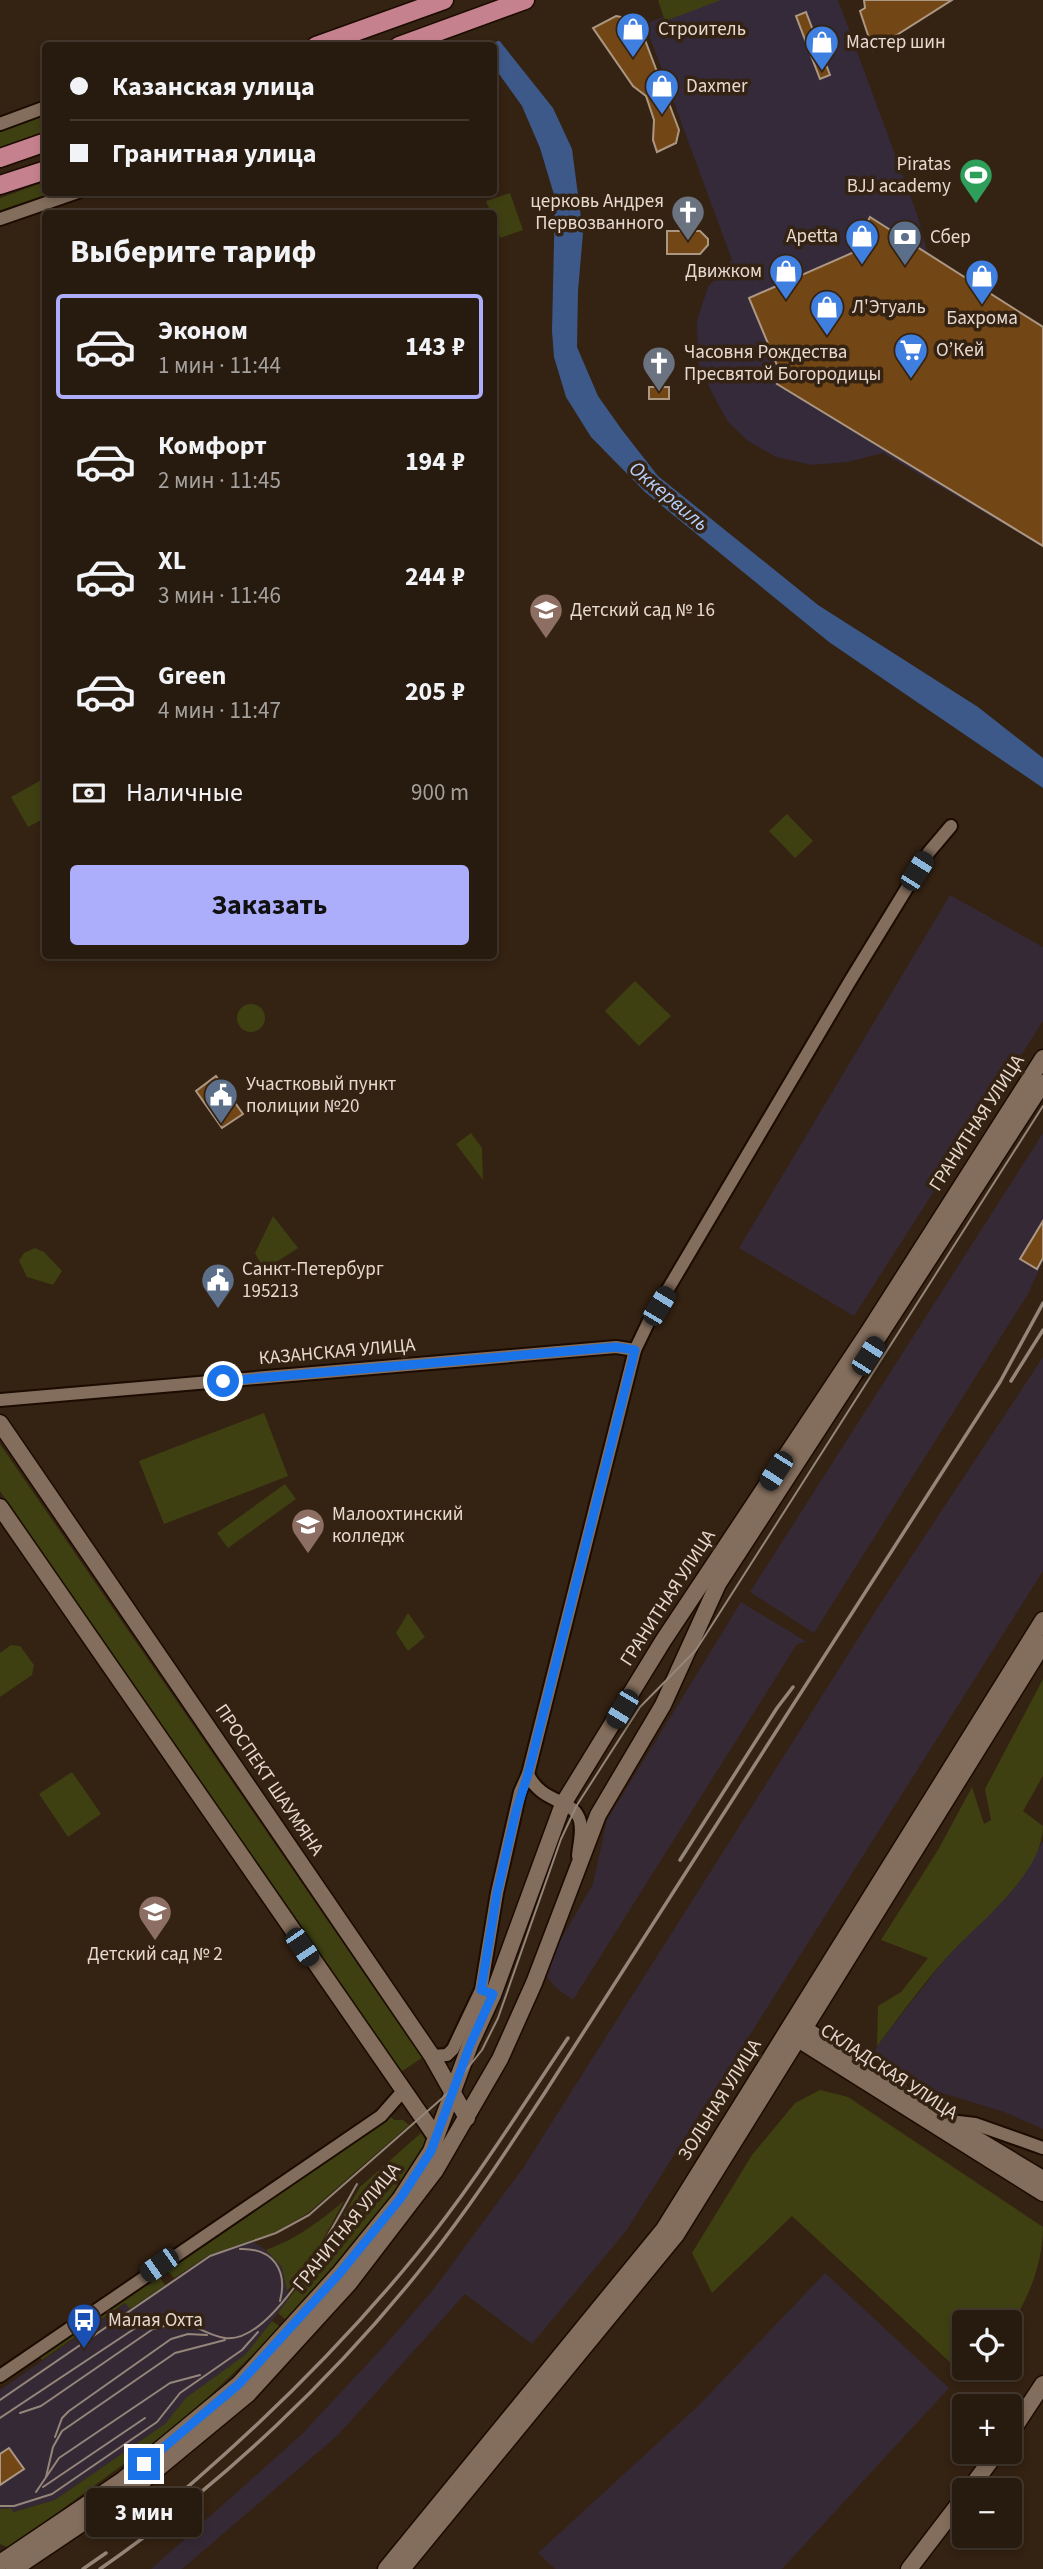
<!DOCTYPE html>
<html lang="ru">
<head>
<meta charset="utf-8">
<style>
  :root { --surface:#271a0e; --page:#2f2317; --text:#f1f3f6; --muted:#a4a19e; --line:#43382e; --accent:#adaefb }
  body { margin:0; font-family:"Source Sans 3",sans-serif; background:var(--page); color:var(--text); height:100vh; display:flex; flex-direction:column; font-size:26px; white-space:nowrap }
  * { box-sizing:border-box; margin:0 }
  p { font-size:23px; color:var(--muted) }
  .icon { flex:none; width:38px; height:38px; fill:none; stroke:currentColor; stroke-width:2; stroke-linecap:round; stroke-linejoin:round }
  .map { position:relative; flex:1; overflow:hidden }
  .drawer { position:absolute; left:42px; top:210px; width:455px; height:749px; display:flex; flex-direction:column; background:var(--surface); border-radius:7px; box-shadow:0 4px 10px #0003,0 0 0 2px var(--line) }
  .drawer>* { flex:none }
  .hud { position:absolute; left:42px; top:42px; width:455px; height:154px; border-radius:7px; box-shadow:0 4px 10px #0003,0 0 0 2px var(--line); display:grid; align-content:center; height:154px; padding:0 28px; background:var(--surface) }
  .controls { position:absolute; left:952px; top:2310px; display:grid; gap:14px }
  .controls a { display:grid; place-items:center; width:70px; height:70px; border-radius:7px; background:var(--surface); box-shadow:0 4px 10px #0003,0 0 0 2px var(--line); font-size:35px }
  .end { position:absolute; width:32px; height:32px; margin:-16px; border:9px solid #1a73e8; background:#fff; box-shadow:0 0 0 4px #fff }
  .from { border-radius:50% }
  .bubble { position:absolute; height:49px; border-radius:7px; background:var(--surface); box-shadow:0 4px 10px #0003,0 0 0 2px var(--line); font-size:23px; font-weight:700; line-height:49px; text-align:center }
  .car { position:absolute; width:21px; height:42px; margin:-21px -10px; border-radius:9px; box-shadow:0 0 5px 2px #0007; background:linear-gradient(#222 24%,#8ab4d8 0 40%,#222 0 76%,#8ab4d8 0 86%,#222 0) }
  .hud b { display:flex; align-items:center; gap:24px; height:66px; font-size:26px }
  .hud b+b { border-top:2px solid var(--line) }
  .hud i { width:18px; height:18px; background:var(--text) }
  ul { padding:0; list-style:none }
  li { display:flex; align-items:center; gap:21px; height:105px; margin:0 14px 10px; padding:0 14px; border:4px solid transparent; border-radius:7px }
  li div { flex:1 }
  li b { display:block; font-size:26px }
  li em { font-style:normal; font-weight:700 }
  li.active { border-color:var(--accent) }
  li>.icon { width:63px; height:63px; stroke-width:1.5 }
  h2 { padding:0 28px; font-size:32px; line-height:84px }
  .pay { display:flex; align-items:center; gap:18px; height:77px; padding:0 28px; font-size:26px }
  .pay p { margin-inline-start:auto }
  .button { display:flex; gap:14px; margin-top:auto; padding:14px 28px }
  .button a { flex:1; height:80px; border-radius:7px; background:var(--accent); color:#111; font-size:28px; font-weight:700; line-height:80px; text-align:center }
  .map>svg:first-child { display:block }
  .commercial { fill:#342a39 }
  .industrial { fill:#362936 }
  .green { fill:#3e4012 }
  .water { fill:#3d598a }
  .pier { fill:#342212 }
  .building { fill:#734715; stroke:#ac9783; stroke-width:2 }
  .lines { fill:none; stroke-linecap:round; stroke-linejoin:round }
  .minor-casing { stroke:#1b0b00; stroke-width:16 }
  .tertiary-casing { stroke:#1b0b00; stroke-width:19 }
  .primary-casing { stroke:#1b0b00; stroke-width:21 }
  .minor { stroke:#836d5c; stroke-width:12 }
  .tertiary { stroke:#836d5c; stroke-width:16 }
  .primary { stroke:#c6818e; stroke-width:18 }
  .tram { stroke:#95867a; stroke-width:2 }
  .rail { stroke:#95867a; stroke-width:3.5 }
  .route { stroke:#1a73e8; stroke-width:9 }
  .labels { text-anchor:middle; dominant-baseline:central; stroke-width:7; stroke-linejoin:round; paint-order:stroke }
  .poi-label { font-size:19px; fill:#e6d9d0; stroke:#342212; text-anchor:start }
  .street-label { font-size:19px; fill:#e6d9d0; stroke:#342212 }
  .water-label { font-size:21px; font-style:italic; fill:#b6d1fe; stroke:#342212 }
</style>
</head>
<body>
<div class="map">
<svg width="1043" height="2569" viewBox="0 0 1043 2569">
  <rect width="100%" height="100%" fill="#342212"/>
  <polygon class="commercial" points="705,0 838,0 917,214 928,255 1043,327 1043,547 883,453 848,462 812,465 776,457 748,441 728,422 713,395 698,363 697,320 708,287 732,260 645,24"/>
  <g class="industrial">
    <polygon points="950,895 1043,947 1043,1021 854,1316 739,1248"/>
    <polygon points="1043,1133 1043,1261 1028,1294 814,1633 750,1592"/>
    <polygon points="1043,1357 1043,1571 626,2231 532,2344 465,2294 338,2435 182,2569 151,2569 301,2435 385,2345 433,2290 523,2168 880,1604"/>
    <polygon points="741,1602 807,1642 797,1644 573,2000 556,1988 547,1977 556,1948 593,1884 607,1820"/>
    <polygon points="1043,1841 1043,2129 1004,2112 929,2089 874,2055 877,2046 946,1958 1016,1886"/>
    <polygon points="251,2240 271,2254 282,2267 287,2284 288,2300 245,2355 187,2398 165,2424 55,2500 12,2512 11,2508 0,2509 0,2390 126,2303 130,2309 209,2255"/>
    <polygon points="825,2273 949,2388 782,2569 555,2569 538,2553 699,2405"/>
  </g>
  <g class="green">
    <polygon points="658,0 721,0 665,21"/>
    <polygon points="45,116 45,131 0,147 0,132"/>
    <polygon points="45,182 46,192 53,193 0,211 0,198"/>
    <polygon points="510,193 523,230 500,238 494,214 491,213 486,201"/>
    <polygon points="45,778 45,818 28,827 11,797"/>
    <polygon points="787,814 813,841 795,858 769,831"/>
    <polygon points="635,981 671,1016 639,1046 605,1011"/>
    <circle cx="251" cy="1018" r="14"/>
    <polygon points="471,1133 482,1148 483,1180 456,1144"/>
    <polygon points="273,1216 298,1248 264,1270 255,1253"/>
    <polygon points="35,1248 44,1252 62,1271 53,1285 27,1277 19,1261 24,1253"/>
    <polygon points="264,1413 288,1476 164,1524 139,1461"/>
    <polygon points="0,1444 422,2058 399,2073 0,1491"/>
    <polygon points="285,1484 296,1499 228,1548 217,1533"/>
    <polygon points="408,1613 425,1637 408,1651 396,1633"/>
    <polygon points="11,1645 20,1646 34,1665 32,1675 0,1697 0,1653"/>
    <path d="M1043,1679V1776L1023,1811L1043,1826C1043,1874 978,1923 947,1957C922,1985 900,2016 877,2046L878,2006L901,1992L928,1958L881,1940L938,1850L972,1787L984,1824L991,1820L985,1789Z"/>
    <polygon points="72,1772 101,1814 68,1837 39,1794"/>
    <path d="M820,2090L848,2097L1043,2227C1043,2263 1029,2297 1010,2327V2322H964V2368H983L968,2379L792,2216L712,2293L692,2253L752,2155L795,2103Z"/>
    <polygon points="390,2116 394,2120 403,2120 409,2125 308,2213 276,2232 209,2255 174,2278 166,2269 221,2227"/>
    <polygon points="421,2133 425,2139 424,2150 393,2194 290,2318 285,2319 278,2313 317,2261 360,2187"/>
    <path d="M344,2201L313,2258L287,2291L282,2267L266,2250C296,2239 319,2222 344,2201Z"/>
    <polygon points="158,2275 165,2285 130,2309 125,2303 42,2360 38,2354"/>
    <polygon points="272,2321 279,2326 278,2331 184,2420 9,2548 0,2544 0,2509 11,2508 13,2512 55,2500 165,2424 186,2398 245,2355"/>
  </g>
  <polygon class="water" points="467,0 553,108 572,149 583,233 578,291 577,347 598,396 622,430 658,476 818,605 978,707 1043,758 1043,788 829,642 645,492 591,437 566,397 554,357 552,331 555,198 540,148 522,106 494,67 494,46 477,45"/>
  <polygon class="pier" points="438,0 471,0 503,39 486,46 472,46"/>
  <g class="building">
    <polygon points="864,0 952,0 873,50 860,11 865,8"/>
    <polygon points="806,12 830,75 820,79 796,16"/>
    <polygon points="616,16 631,19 642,32 679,130 676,143 657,152 653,140 654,120 646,96 633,86 593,28"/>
    <polygon points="870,217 1043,327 1043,546 777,384 782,377 749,298 852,253"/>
    <polygon points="667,231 700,231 708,239 708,245 700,254 667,254"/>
    <rect x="649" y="387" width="20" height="12"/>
    <polygon points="216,1076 243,1114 222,1128 196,1091"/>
    <polygon points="1043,1221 1043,1258 1037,1269 1020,1259"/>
    <polygon points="9,2448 24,2469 0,2485 0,2454"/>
  </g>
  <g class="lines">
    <g class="minor-casing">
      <g id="minor">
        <polyline points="0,124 46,107"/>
        <polyline points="0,219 78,192"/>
        <polyline points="0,1400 616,1347 635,1350"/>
        <path d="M528,1774C540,1802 570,1799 578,1816C584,1827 579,1844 578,1856"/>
        <polyline points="432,2056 447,2055 453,2049 481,1990 497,1893 520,1792 528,1774 635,1350 648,1323 850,981 929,852 951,826"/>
        <polyline points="950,2121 975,2124 1043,2148"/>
        <polyline points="0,2376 381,2116 403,2091"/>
      </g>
    </g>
    <g class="tertiary-casing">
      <g id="tertiary">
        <polyline points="0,1423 432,2056 467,2118"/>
        <polyline points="0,1507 436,2137"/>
        <polyline points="797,2028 805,2029 945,2120 1043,2179"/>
        <polyline points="794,2032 798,2039 1043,2193"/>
        <polyline points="1010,2434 1043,2384"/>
        <polyline points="969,2490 997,2452"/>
        <polyline points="0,2563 124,2479 239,2384 339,2274 400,2199 431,2151 470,2045 493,1995 563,1804 663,1641 869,1331 1043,1058"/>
        <polyline points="14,2569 133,2489 248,2394 350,2282 435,2171 500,2059 534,1983 598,1815 663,1705 718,1584 1043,1083"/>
        <polyline points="386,2569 664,2229 1043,1620"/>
        <polyline points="402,2569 676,2235 1043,1644"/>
        <polyline points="909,2569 964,2497"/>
      </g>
    </g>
    <g class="primary-casing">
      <g id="primary">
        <polyline points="316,46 444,0"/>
        <polyline points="399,46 525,0"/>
        <polyline points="0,158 46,142"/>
        <polyline points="0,185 46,170"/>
      </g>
    </g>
    <use href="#minor" class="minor"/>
    <use href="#tertiary" class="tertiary"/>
    <use href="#primary" class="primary"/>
    <g class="tram">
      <path d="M240,2249C273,2248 288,2270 280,2301"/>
      <polyline points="0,2400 210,2256 276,2233 309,2215 447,2094 482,2050 498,2018 561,1839 577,1805 640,1707 696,1650 1043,1106"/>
      <polyline points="20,2413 41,2406 153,2329 172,2324"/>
      <path d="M0,2418L149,2319C179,2309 197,2334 225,2338C274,2345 335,2222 357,2184"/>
      <polyline points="55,2437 62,2418 69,2411 171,2339 188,2334 207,2335"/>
      <polyline points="46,2477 53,2447 62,2431 175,2353 225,2340"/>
      <polyline points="43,2487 145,2418"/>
      <polyline points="36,2492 59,2458 170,2383 200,2375"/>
      <polyline points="0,2506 14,2506 52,2494 157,2422 180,2393 242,2350 258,2332"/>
    </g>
    <g class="rail">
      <polyline points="1011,1381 1043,1330"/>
      <polyline points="680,1860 777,1708 793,1687"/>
      <path d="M134,2532C237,2448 332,2358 416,2255C472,2187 519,2111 568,2038"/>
      <polyline points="83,2569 106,2553"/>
      <path d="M100,2569C222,2484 336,2377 428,2260C470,2207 507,2150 544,2094L1000,1382L1043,1303"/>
    </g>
  </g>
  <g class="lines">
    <polyline class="route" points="144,2464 239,2384 339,2274 400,2199 431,2151 470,2045 493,1994 481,1990 497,1893 516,1811 528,1774 635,1350 616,1347 223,1381"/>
  </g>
  <defs>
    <g id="shop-pin" transform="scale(1.75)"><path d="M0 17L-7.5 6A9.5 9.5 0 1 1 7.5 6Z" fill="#3f7fe0" stroke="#342212"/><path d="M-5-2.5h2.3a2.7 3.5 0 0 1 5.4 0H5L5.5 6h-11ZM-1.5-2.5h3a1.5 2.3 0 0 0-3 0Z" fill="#fff"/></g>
    <g id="stadium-pin" transform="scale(1.75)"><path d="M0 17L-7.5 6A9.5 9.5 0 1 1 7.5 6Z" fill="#2e9e5b" stroke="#342212"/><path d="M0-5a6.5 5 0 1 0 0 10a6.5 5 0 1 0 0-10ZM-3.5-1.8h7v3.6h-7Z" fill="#fff"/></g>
    <g id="church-pin" transform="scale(1.75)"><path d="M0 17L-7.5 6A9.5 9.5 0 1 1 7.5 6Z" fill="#6b7280" stroke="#342212"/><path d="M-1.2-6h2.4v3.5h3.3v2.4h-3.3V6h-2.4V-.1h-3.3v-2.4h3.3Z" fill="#fff"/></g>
    <g id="bank-pin" transform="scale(1.75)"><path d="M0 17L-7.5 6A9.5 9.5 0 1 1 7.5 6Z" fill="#5c6f8a" stroke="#342212"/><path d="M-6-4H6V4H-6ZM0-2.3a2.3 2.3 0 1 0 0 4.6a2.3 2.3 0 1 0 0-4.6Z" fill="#fff"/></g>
    <g id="supermarket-pin" transform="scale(1.75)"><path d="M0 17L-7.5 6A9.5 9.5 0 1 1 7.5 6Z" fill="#3f7fe0" stroke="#342212"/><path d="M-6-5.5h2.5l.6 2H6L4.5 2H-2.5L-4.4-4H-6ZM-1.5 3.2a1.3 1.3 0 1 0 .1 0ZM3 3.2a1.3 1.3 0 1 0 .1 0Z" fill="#fff"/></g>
    <g id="school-pin" transform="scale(1.75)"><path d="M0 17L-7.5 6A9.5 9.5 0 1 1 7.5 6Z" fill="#8d6e63" stroke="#342212"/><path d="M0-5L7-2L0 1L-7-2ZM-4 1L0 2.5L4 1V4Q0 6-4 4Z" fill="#fff"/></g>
    <g id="civic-pin" transform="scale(1.75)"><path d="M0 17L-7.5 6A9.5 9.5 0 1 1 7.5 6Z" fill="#5c6f8a" stroke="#342212"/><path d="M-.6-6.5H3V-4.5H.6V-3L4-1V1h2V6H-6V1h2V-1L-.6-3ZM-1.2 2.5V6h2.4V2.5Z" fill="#fff"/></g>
    <g id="university-pin" transform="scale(1.75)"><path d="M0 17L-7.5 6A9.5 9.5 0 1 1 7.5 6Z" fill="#8d6e63" stroke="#342212"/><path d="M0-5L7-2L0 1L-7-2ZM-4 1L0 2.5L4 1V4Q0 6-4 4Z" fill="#fff"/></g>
    <g id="bus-pin" transform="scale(1.75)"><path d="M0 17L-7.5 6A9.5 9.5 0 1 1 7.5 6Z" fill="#1a4fb4" stroke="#342212"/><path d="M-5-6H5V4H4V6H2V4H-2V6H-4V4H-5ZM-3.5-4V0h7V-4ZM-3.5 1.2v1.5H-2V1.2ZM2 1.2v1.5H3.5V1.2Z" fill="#fff"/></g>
  </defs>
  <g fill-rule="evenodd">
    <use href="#shop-pin" x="633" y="29"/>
    <use href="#shop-pin" x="822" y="42"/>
    <use href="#shop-pin" x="662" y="86"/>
    <use href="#stadium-pin" x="976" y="175"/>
    <use href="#church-pin" x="688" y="212"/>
    <use href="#shop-pin" x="862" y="236"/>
    <use href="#bank-pin" x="905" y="237"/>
    <use href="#shop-pin" x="786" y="271"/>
    <use href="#shop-pin" x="982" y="276"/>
    <use href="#shop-pin" x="827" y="307"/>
    <use href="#supermarket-pin" x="911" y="350"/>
    <use href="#church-pin" x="659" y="363"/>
    <use href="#school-pin" x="546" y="610"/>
    <use href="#civic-pin" x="221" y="1095"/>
    <use href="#civic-pin" x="218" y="1280"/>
    <use href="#university-pin" x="308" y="1525"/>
    <use href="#school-pin" x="155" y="1912"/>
    <use href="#bus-pin" x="84" y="2320"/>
  </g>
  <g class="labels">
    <g class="poi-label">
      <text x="658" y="29">Строитель</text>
      <text x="846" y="42">Мастер шин</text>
      <text x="686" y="86">Daxmer</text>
      <text x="951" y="164" text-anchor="end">Piratas<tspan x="951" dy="22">BJJ academy</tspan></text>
      <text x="664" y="201" text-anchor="end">церковь Андрея<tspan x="664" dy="22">Первозванного</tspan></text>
      <text x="838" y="236" text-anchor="end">Apetta</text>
      <text x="930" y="237">Сбер</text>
      <text x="762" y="271" text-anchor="end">Движком</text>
      <text x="852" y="307">Л'Этуаль</text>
      <text x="982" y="318" text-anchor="middle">Бахрома</text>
      <text x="936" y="350">О’Кей</text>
      <text x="684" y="352">Часовня Рождества<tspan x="684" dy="22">Пресвятой Богородицы</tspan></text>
      <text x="570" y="610">Детский сад № 16</text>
      <text x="246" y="1084">Участковый пункт<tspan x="246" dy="22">полиции №20</tspan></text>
      <text x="242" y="1269">Санкт-Петербург<tspan x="242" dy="22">195213</tspan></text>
      <text x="332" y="1514">Малоохтинский<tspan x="332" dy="22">колледж</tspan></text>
      <text x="155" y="1954" text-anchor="middle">Детский сад № 2</text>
      <text x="108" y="2320">Малая Охта</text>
    </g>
    <g class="street-label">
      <text transform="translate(977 1123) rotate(-57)">ГРАНИТНАЯ УЛИЦА</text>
      <text transform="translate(337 1352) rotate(-5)">КАЗАНСКАЯ УЛИЦА</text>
      <text transform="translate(668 1598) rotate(-57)">ГРАНИТНАЯ УЛИЦА</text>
      <text transform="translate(269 1780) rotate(56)">ПРОСПЕКТ ШАУМЯНА</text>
      <text transform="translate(889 2072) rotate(33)">СКЛАДСКАЯ УЛИЦА</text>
      <text transform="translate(720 2100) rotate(-58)">ЗОЛЬНАЯ УЛИЦА</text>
      <text transform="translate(347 2227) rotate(-51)">ГРАНИТНАЯ УЛИЦА</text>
    </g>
    <g class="water-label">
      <text transform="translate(669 496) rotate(40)">Оккервиль</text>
    </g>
  </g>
</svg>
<div class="controls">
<a><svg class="icon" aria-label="locate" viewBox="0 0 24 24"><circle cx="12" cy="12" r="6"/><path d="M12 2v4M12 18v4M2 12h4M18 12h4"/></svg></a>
<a>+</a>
<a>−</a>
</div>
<i class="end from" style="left:223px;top:1381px"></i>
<i class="end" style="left:144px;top:2464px"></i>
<div class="bubble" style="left:86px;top:2488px;width:116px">3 мин</div>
<i class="car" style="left:917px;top:871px;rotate:32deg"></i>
<i class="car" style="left:659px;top:1306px;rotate:31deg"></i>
<i class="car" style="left:868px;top:1356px;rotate:33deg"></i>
<i class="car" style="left:776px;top:1471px;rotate:213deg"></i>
<i class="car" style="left:622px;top:1709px;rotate:211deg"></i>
<i class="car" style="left:302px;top:1947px;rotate:146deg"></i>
<i class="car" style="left:159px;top:2265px;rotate:235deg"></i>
<div class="hud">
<b><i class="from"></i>Казанская улица</b>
<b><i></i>Гранитная улица</b>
</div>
<section class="drawer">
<h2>Выберите тариф</h2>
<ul>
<li class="active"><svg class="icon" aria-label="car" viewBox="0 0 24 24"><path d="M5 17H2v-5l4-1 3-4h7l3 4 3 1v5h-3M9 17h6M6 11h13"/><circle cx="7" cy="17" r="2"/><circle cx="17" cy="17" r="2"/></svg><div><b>Эконом</b><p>1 мин · 11:44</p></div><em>143 ₽</em></li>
<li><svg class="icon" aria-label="car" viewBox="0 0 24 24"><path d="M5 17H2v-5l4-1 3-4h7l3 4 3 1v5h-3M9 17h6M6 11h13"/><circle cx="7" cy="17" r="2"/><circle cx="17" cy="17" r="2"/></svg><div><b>Комфорт</b><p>2 мин · 11:45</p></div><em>194 ₽</em></li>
<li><svg class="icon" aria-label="car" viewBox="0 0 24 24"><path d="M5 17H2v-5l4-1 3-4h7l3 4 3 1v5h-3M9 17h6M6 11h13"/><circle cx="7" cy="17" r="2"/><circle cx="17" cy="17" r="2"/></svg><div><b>XL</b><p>3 мин · 11:46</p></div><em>244 ₽</em></li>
<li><svg class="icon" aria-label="car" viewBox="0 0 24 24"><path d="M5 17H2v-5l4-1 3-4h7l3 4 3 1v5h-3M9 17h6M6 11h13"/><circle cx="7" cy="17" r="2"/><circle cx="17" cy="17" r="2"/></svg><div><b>Green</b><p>4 мин · 11:47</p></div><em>205 ₽</em></li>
</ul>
<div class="pay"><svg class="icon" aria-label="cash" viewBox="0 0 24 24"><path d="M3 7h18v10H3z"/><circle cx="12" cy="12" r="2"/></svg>Наличные<p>900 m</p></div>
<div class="button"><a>Заказать</a></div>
</section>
</div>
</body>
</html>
